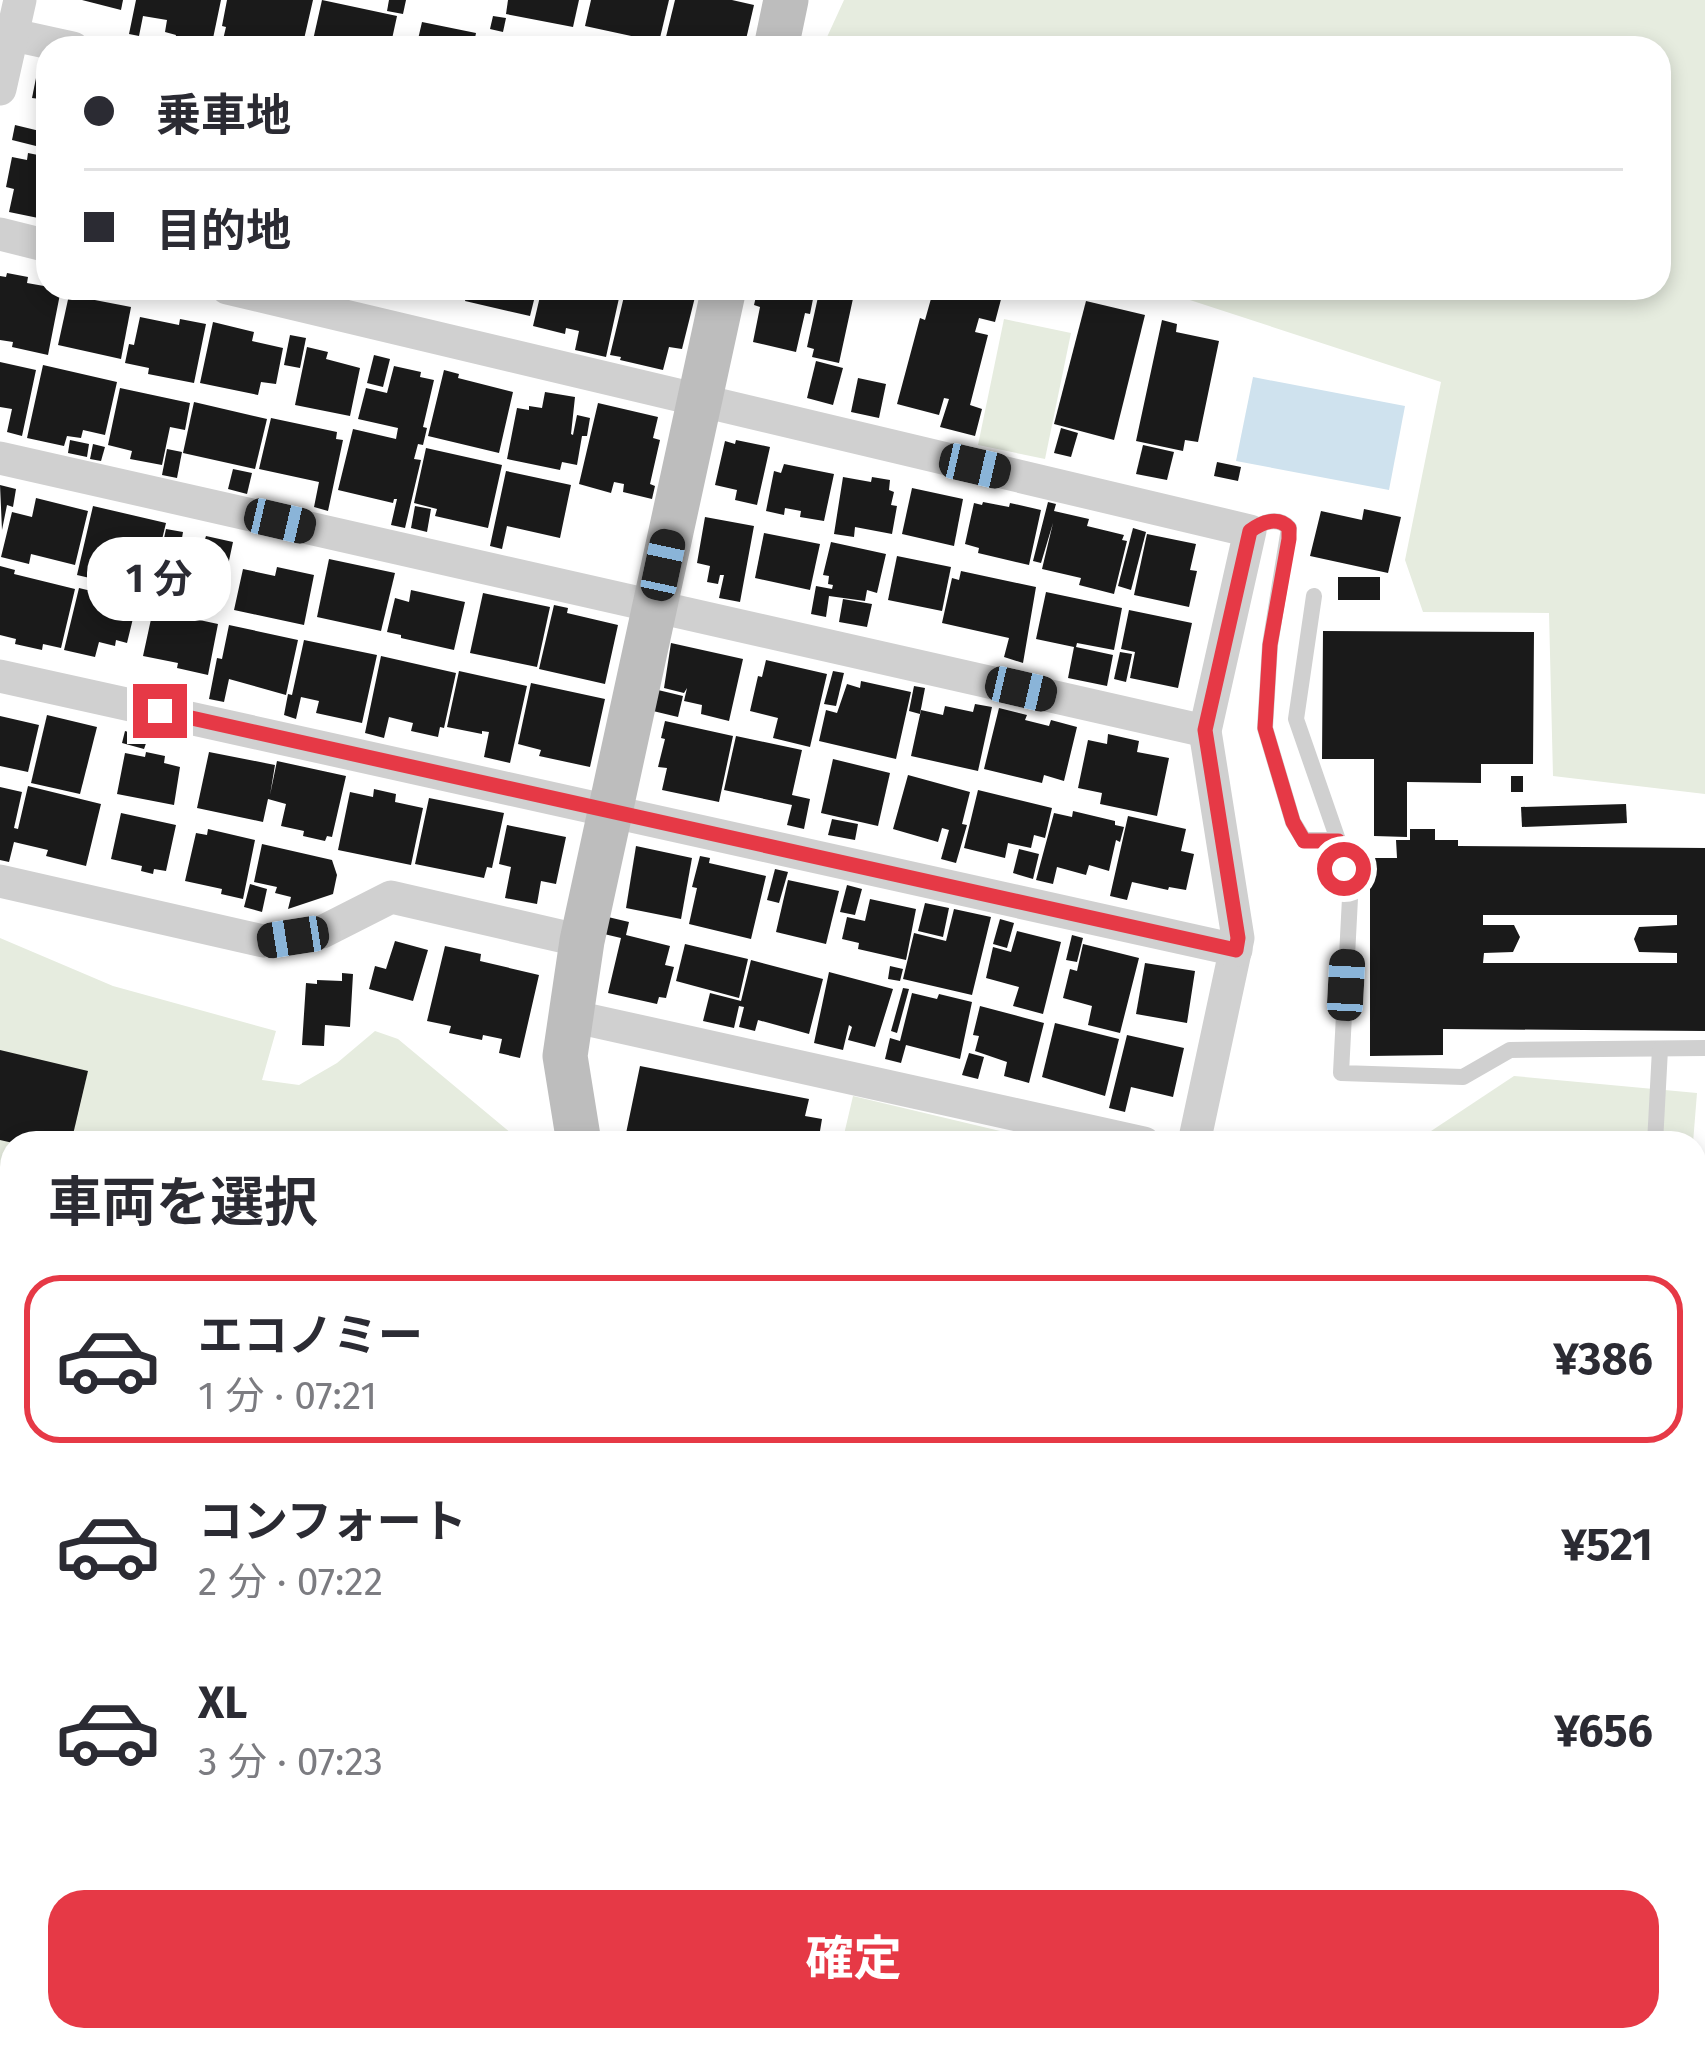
<!DOCTYPE html>
<html lang="ja">
<head>
<meta charset="utf-8">
<style>
  :root { --surface:#fff; --page:#f7f7f7; --text:#2b2b33; --muted:#7c7c81; --line:#e1e1e2; --accent:#e63946 }
  body { margin:0; font-family:"Fira Sans","Noto Sans JP",sans-serif; background:var(--page); color:var(--text); height:100vh; display:flex; flex-direction:column; font-size:45px; white-space:nowrap }
  * { box-sizing:border-box; margin:0 }
  p { font-size:39px; color:var(--muted) }
  .icon { flex:none; width:66px; height:66px; fill:none; stroke:currentColor; stroke-width:2; stroke-linecap:round; stroke-linejoin:round }
  .map { position:relative; flex:1; overflow:hidden }
  .details { position:absolute; left:0px; top:1131px; width:1707px; height:921px; display:flex; flex-direction:column; background:var(--surface); border-radius:36px 36px 0 0; box-shadow:0 6px 18px #0003 }
  .details>* { flex:none }
  .banner { position:absolute; left:36px; top:36px; width:1635px; height:264px; border-radius:36px; box-shadow:0 6px 18px #0003; display:grid; align-content:center; height:264px; padding:0 48px; background:var(--surface) }
  .end { position:absolute; width:54px; height:54px; margin:-27px; border:15px solid #e63946; background:#fff; box-shadow:0 0 0 6px #fff }
  .from { border-radius:50% }
  .bubble { position:absolute; height:84px; border-radius:36px; background:var(--surface); box-shadow:0 6px 18px #0003; font-size:39px; font-weight:700; line-height:84px; text-align:center }
  .car { position:absolute; width:36px; height:72px; margin:-36px -18px; border-radius:15px; box-shadow:0 0 9px 3px #0007; background:linear-gradient(#222 24%,#8ab4d8 0 40%,#222 0 76%,#8ab4d8 0 86%,#222 0) }
  .banner b { display:flex; align-items:center; gap:42px; height:114px; font-size:45px }
  .banner b+b { border-top:3px solid var(--line) }
  .banner i { width:30px; height:30px; background:var(--text) }
  ul { padding:0; list-style:none }
  li { display:flex; align-items:center; gap:36px; height:168px; margin:0 24px 18px; padding:0 24px; border:6px solid transparent; border-radius:36px }
  li div { flex:1 }
  li b { display:block; font-size:45px }
  li em { font-style:normal; font-weight:700 }
  li.current { border-color:var(--accent) }
  li>.icon { width:108px; height:108px; stroke-width:1.5 }
  h2 { padding:0 48px; font-size:54px; line-height:144px }
  .button { display:flex; gap:24px; margin-top:auto; padding:24px 48px }
  .button a { flex:1; height:138px; border-radius:36px; background:var(--accent); color:#fff; font-size:48px; font-weight:700; line-height:138px; text-align:center }
  .map>svg:first-child { display:block }
  .green { fill:#e6ecdf }
  .water { fill:#cfe2ee }
  .building { fill:#1a1a1a; fill-rule:evenodd }
  .lines { fill:none; stroke-linecap:round; stroke-linejoin:round }
  .lane { stroke:#d0d0d0; stroke-width:16 }
  .street { stroke:#d0d0d0; stroke-width:33 }
  .secondary { stroke:#bdbdbd; stroke-width:45 }
  .primary { stroke:#ababab; stroke-width:51 }
  .route { stroke:#e63946; stroke-width:15 }
</style>
</head>
<body>
<div class="map">
<svg width="1705" height="2050" viewBox="0 0 1705 2050">
  <rect width="100%" height="100%" fill="#fff"/>
  <g class="green">
    <polygon points="844,0 1705,0 1705,794 1553,776 1549,613 1423,612 1405,560 1441,382 1153,288 1659,288 1659,48 822,48"/>
    <polygon points="1004,319 1071,333 1045,459 978,445"/>
    <polygon points="0,938 113,986 276,1031 262,1080 299,1085 337,1063 375,1031 398,1039 523,1143 12,1143 12,1297 0,1297"/>
    <polygon points="1514,1076 1697,1093 1693,1143 1413,1143"/>
    <polygon points="853,1096 1050,1143 842,1143"/>
    <polygon points="1695,2003 1705,2004 1705,2050 1052,2050 1053,2040 1695,2040"/>
  </g>
  <polygon class="water" points="1253,377 1405,406 1389,490 1236,461"/>
  <g class="building">
    <polygon points="82,0 123,0 121,10"/>
    <polygon points="136,0 221,0 211,48 174,43 176,35 165,32 167,20 143,16 139,36 129,34"/>
    <polygon points="227,0 313,0 302,48 221,48 226,27 222,26"/>
    <polygon points="322,0 397,16 390,48 346,48 313,40"/>
    <polygon points="389,0 406,0 403,14 387,11"/>
    <polygon points="508,0 579,0 573,27 506,14"/>
    <polygon points="591,0 669,0 659,42 585,26"/>
    <polygon points="675,0 732,0 754,5 744,48 675,48 664,45"/>
    <polygon points="493,16 506,18 503,32 490,29"/>
    <polygon points="422,22 476,33 473,48 416,48"/>
    <polygon points="515,39 548,46 548,48 500,48 501,43 513,46"/>
    <polygon points="36,78 45,80 40,99 32,98"/>
    <polygon points="46,83 48,84 48,125 37,123"/>
    <polygon points="15,125 48,133 44,148 12,140"/>
    <polygon points="28,153 48,157 48,220 9,212 14,189 6,187 12,157 27,160"/>
    <polygon points="7,273 28,277 27,283 61,289 48,355 12,347 13,342 0,340 0,276 6,277"/>
    <polygon points="413,288 455,288 453,298 413,290"/>
    <polygon points="468,288 537,288 530,316 465,301"/>
    <polygon points="542,288 621,289 606,357 575,350 579,331 566,328 565,334 533,326"/>
    <polygon points="626,288 658,288 695,297 682,349 669,347 663,370 620,360 621,357 610,355"/>
    <polygon points="758,288 815,289 810,314 805,313 796,352 753,342 760,307 754,305"/>
    <polygon points="820,288 854,294 839,363 812,357 814,349 807,347"/>
    <polygon points="934,288 1004,288 995,322 979,318 975,332 988,335 970,405 982,409 975,436 940,427 949,399 944,398 939,415 897,404 920,318 925,320"/>
    <polygon points="69,295 131,307 121,359 58,345"/>
    <polygon points="1086,301 1145,315 1114,440 1054,424"/>
    <polygon points="140,317 179,325 180,319 206,324 194,383 148,374 149,368 125,363 129,344 134,345"/>
    <polygon points="1162,320 1177,324 1176,332 1219,341 1198,442 1185,440 1183,451 1136,441"/>
    <polygon points="213,322 254,332 252,341 283,348 276,384 261,382 258,395 200,383"/>
    <polygon points="290,335 306,338 300,368 284,365"/>
    <polygon points="307,347 328,352 326,359 360,368 350,416 295,405"/>
    <polygon points="374,355 390,359 383,387 367,383"/>
    <polygon points="816,361 843,368 833,405 807,398"/>
    <polygon points="0,362 36,370 22,436 7,432 12,409 0,407"/>
    <polygon points="43,365 117,382 105,435 83,430 81,438 67,436 64,446 27,438"/>
    <polygon points="394,366 421,372 420,377 434,380 423,427 427,428 423,445 418,444 414,459 421,460 405,528 391,525 397,499 394,499 393,503 338,490 353,429 396,439 398,428 358,419 366,388 387,393"/>
    <polygon points="444,370 459,374 458,378 513,392 499,453 428,436"/>
    <polygon points="858,378 886,384 879,418 851,412"/>
    <polygon points="120,388 190,403 185,430 170,427 162,465 130,459 132,451 108,445"/>
    <polygon points="545,392 575,397 571,434 573,435 577,415 590,418 587,436 582,436 577,465 562,462 560,470 507,459 517,408 529,410 529,406 542,408"/>
    <polygon points="194,402 267,419 255,469 183,453"/>
    <polygon points="598,403 658,417 653,438 660,440 650,484 655,486 652,499 623,492 624,484 614,482 611,493 579,484"/>
    <polygon points="271,418 337,432 336,439 343,440 328,511 314,507 319,482 259,469"/>
    <polygon points="1061,428 1078,433 1071,457 1054,453"/>
    <polygon points="70,440 89,444 87,457 68,453"/>
    <polygon points="736,440 770,447 757,505 735,500 737,490 715,485 725,441 735,444"/>
    <polygon points="93,444 105,447 101,461 90,459"/>
    <polygon points="1143,445 1174,452 1167,480 1136,474"/>
    <polygon points="426,448 502,465 488,528 435,516 437,509 414,503"/>
    <polygon points="167,449 182,452 177,478 162,475"/>
    <polygon points="1217,462 1241,467 1238,481 1214,476"/>
    <polygon points="784,464 834,474 824,521 800,517 801,511 785,508 784,515 766,511 774,471 781,473"/>
    <polygon points="233,469 252,473 247,494 228,489"/>
    <polygon points="506,471 571,485 560,538 507,526 502,549 490,546"/>
    <polygon points="843,477 871,482 872,477 890,480 889,490 894,492 891,505 897,506 892,534 855,527 854,537 834,534"/>
    <polygon points="0,485 16,489 13,507 7,505 2,530"/>
    <polygon points="912,488 963,499 954,546 902,534"/>
    <polygon points="36,498 88,511 75,565 31,554 29,564 1,557 12,512 32,517"/>
    <polygon points="983,502 1009,507 1010,503 1041,510 1029,565 978,553 979,548 965,544 974,503 982,505"/>
    <polygon points="1048,502 1056,504 1054,511 1089,519 1087,526 1124,535 1122,540 1127,541 1114,594 1079,585 1081,578 1042,569 1053,523 1041,563 1033,561"/>
    <polygon points="93,506 166,523 147,602 122,596 124,586 77,575"/>
    <polygon points="415,506 431,509 427,532 411,528"/>
    <polygon points="1364,509 1401,517 1388,573 1310,556 1321,511 1362,520"/>
    <polygon points="705,517 754,526 740,602 719,598 724,575 720,575 718,584 707,582 710,566 697,563"/>
    <polygon points="1133,528 1146,532 1131,590 1118,586"/>
    <polygon points="166,529 183,532 182,538 204,542 206,536 233,542 221,598 195,592 194,598 173,594 174,588 171,587 177,561 169,560 166,576 156,575"/>
    <polygon points="764,533 820,544 810,590 755,578"/>
    <polygon points="1147,534 1196,544 1190,570 1197,571 1189,607 1134,595"/>
    <polygon points="831,542 886,554 877,593 867,590 865,601 829,596 826,617 811,614 816,586 832,589 833,585 828,584 829,576 823,575"/>
    <polygon points="897,556 951,567 942,611 888,600"/>
    <polygon points="329,559 395,573 381,631 317,617"/>
    <polygon points="0,566 15,570 14,574 75,589 61,648 43,644 42,650 15,644 16,639 0,635"/>
    <polygon points="277,567 314,575 304,625 234,610 243,569 275,576"/>
    <polygon points="961,571 1036,587 1023,663 1004,657 1009,638 942,623 952,578 959,580"/>
    <rect x="1338" y="577" width="42" height="23"/>
    <polygon points="79,588 137,602 127,643 116,640 115,646 99,642 95,657 64,650"/>
    <polygon points="411,590 465,602 454,650 401,638 401,635 387,632 395,598 409,602"/>
    <polygon points="1046,592 1122,608 1114,650 1077,643 1076,647 1113,655 1107,686 1068,678 1074,647 1036,639"/>
    <polygon points="483,593 550,607 537,667 470,653"/>
    <polygon points="843,599 872,604 867,627 839,622"/>
    <polygon points="554,605 568,608 567,613 618,625 605,684 539,669"/>
    <polygon points="153,610 218,624 208,675 177,668 178,663 143,656"/>
    <polygon points="1129,610 1192,623 1178,688 1130,678 1135,652 1121,649"/>
    <polygon points="229,625 298,640 286,695 229,679 224,702 209,699 217,658 222,659"/>
    <polygon points="1323,631 1534,632 1533,764 1481,764 1481,783 1407,782 1407,837 1374,836 1374,759 1322,759"/>
    <polygon points="304,640 377,655 362,723 316,713 319,701 301,697 296,719 284,715 288,694 292,695"/>
    <polygon points="671,643 743,659 729,721 701,714 702,705 684,701 687,688 684,693 664,688"/>
    <polygon points="1120,652 1132,654 1126,682 1114,679"/>
    <polygon points="381,656 456,673 444,728 440,727 438,737 411,731 413,723 389,717 384,738 365,733"/>
    <polygon points="766,660 827,674 810,747 773,738 778,718 750,711 758,676 762,677"/>
    <polygon points="459,671 527,686 510,763 484,757 489,732 482,731 482,734 447,727"/>
    <polygon points="833,671 844,673 836,706 824,704"/>
    <polygon points="861,681 911,692 896,759 819,741 826,710 837,713 847,684 860,688"/>
    <polygon points="531,683 605,699 590,767 539,756 541,750 518,744"/>
    <polygon points="914,686 925,688 920,714 909,711"/>
    <polygon points="658,690 683,696 678,717 653,711"/>
    <polygon points="975,704 992,707 978,771 911,756 921,710 943,715 945,706 973,712"/>
    <polygon points="999,708 1027,715 1025,720 1049,726 1051,720 1077,727 1064,781 1044,775 1042,783 984,769"/>
    <polygon points="47,715 97,727 80,794 31,783"/>
    <polygon points="0,716 39,725 28,772 0,766"/>
    <polygon points="665,721 733,736 719,802 662,790 667,768 658,767 665,739 661,738"/>
    <polygon points="125,731 148,738 144,749 122,743"/>
    <polygon points="1108,734 1139,741 1137,752 1169,758 1157,816 1100,804 1102,793 1078,788 1088,740 1107,744"/>
    <polygon points="736,736 802,750 792,795 810,799 804,829 787,825 792,805 724,790"/>
    <polygon points="146,752 165,756 164,763 180,767 174,805 117,794 125,753 145,757"/>
    <polygon points="209,752 275,765 270,795 277,761 346,776 332,837 327,836 325,841 303,836 304,831 281,826 286,804 268,799 263,822 197,808"/>
    <polygon points="833,759 890,773 878,826 821,813"/>
    <polygon points="908,775 970,792 962,824 967,825 956,863 941,859 949,830 942,828 938,842 893,829"/>
    <rect x="1511" y="776" width="12" height="16"/>
    <polygon points="28,786 101,804 86,866 46,856 48,850 14,842 9,862 0,860 0,787 22,792 14,828 18,829"/>
    <polygon points="374,789 396,794 395,802 423,808 411,865 338,850 350,792 373,797"/>
    <polygon points="978,790 1052,808 1045,838 1034,835 1031,848 1008,843 1005,858 964,848"/>
    <polygon points="429,798 504,813 492,868 487,867 484,878 415,864"/>
    <polygon points="1626,804 1627,823 1522,827 1521,807"/>
    <polygon points="1073,811 1115,821 1115,825 1124,827 1120,842 1116,840 1109,871 1089,865 1086,875 1057,867 1053,884 1036,880 1054,813 1072,817"/>
    <polygon points="121,813 176,825 166,871 154,869 153,874 141,871 142,866 111,859"/>
    <polygon points="1128,816 1186,829 1181,851 1194,854 1186,890 1169,887 1168,890 1132,882 1127,900 1110,896"/>
    <polygon points="832,819 858,824 855,840 828,835"/>
    <polygon points="507,825 566,837 556,884 541,881 537,904 505,898 511,867 499,864"/>
    <polygon points="208,829 255,840 243,899 221,894 222,889 185,881 196,833 207,835"/>
    <path d="M1410,829H1435V840H1458V846L1705,848V1031L1443,1029V1055L1370,1056V858H1397L1396,840H1410ZM1483,915H1677V925L1639,927L1634,939L1639,952L1677,953V963H1483L1484,953L1513,952L1520,937L1514,925H1483Z"/>
    <polygon points="262,844 332,860 337,875 333,894 288,909 291,897 275,893 277,887 254,882"/>
    <polygon points="636,846 692,858 681,919 626,908"/>
    <polygon points="1019,849 1039,854 1033,879 1013,873"/>
    <polygon points="700,856 710,858 709,863 766,876 751,939 689,924 697,888 692,887"/>
    <polygon points="775,869 788,872 779,903 767,900"/>
    <polygon points="788,880 839,891 826,944 776,932"/>
    <polygon points="250,884 267,889 262,912 244,907"/>
    <polygon points="847,885 862,889 855,915 840,912"/>
    <polygon points="870,899 916,909 906,960 858,949 859,943 842,939 847,917 865,921"/>
    <polygon points="925,903 949,908 943,937 918,931"/>
    <polygon points="954,909 991,917 972,995 903,979 914,933 946,941"/>
    <polygon points="608,917 629,922 626,935 670,946 665,965 674,967 666,998 659,997 657,1004 608,993 621,938 604,934"/>
    <polygon points="1000,919 1014,923 1007,948 993,944"/>
    <polygon points="1017,931 1061,942 1043,1014 1013,1006 1019,987 986,978 993,947 1011,952"/>
    <polygon points="1072,935 1083,938 1077,962 1066,960"/>
    <polygon points="395,941 428,950 413,1001 369,989 375,966 386,969"/>
    <polygon points="685,944 748,959 739,998 676,981"/>
    <polygon points="1083,944 1139,958 1120,1033 1088,1025 1092,1006 1063,998 1070,969 1077,971"/>
    <polygon points="445,946 481,954 480,961 539,975 520,1058 499,1053 502,1039 483,1035 482,1040 449,1033 451,1026 427,1021"/>
    <polygon points="751,960 823,979 809,1034 758,1020 755,1031 739,1027 744,1007 739,1006 734,1028 703,1021 710,993 741,1001"/>
    <polygon points="1145,963 1195,971 1187,1023 1136,1014"/>
    <polygon points="890,966 903,969 900,981 888,979"/>
    <polygon points="829,972 893,989 875,1047 848,1040 852,1027 849,1025 843,1050 814,1043"/>
    <polygon points="342,973 353,974 350,1027 325,1025 324,1046 302,1045 306,983 317,984 317,980 342,981"/>
    <polygon points="903,988 909,989 897,1033 891,1031"/>
    <polygon points="912,993 937,999 939,994 972,1002 960,1059 906,1045 901,1063 885,1059 890,1038 900,1041"/>
    <polygon points="980,1006 1044,1023 1029,1083 1004,1076 1007,1062 975,1051 979,1036 973,1035"/>
    <polygon points="1055,1023 1119,1039 1105,1096 1042,1077"/>
    <polygon points="1127,1035 1184,1048 1173,1097 1131,1087 1125,1112 1109,1108"/>
    <polygon points="0,1050 88,1071 71,1143 13,1143 0,1140"/>
    <polygon points="969,1053 984,1057 978,1079 962,1075"/>
    <polygon points="640,1066 809,1099 805,1116 822,1119 818,1143 624,1143"/>
    <polygon points="708,2040 960,2040 959,2050 707,2050"/>
    <polygon points="168,2043 199,2047 199,2050 135,2050 134,2047"/>
  </g>
  <g class="lines">
    <g class="lane">
      <path d="M1250,531C1262,522 1278,516 1289,528L1270,645L1265,728L1293,822L1304,840H1338L1350,898L1341,1073L1463,1077L1510,1050L1705,1048"/>
      <polyline points="1314,596 1296,719 1338,840"/>
      <polyline points="1655,1143 1660,1049"/>
      <polyline points="0,1461 12,1455"/>
      <polyline points="1695,1927 1705,1928"/>
      <polyline points="0,1976 12,1976"/>
      <polyline points="463,2040 470,2046 495,2050"/>
    </g>
    <g class="street">
      <polyline points="0,32 73,48"/>
      <polyline points="0,89 20,0"/>
      <polyline points="0,234 48,246"/>
      <polyline points="227,288 1250,531 1205,731 1238,938 1194,1143"/>
      <polyline points="0,458 1205,731"/>
      <polyline points="0,676 1236,950"/>
      <polyline points="0,881 263,941 322,932 391,897 582,941"/>
      <polyline points="571,1016 1144,1143"/>
    </g>
    <g class="secondary">
      <polyline points="776,48 786,0"/>
      <polyline points="579,1143 565,1056 582,941 724,288"/>
    </g>
    <g class="primary">
      <polyline points="0,1334 12,1332"/>
      <polyline points="1695,1596 1705,1606"/>
    </g>
  </g>
  <g class="lines">
    <path class="route" d="M160,711L1236,950L1238,938L1205,730L1250,531C1262,522 1278,516 1289,528V539L1270,645L1265,728L1293,822L1304,841H1338L1344,869"/>
  </g>
</svg>
<i class="end from" style="left:1344px;top:869px"></i>
<i class="end" style="left:160px;top:711px"></i>
<div class="bubble" style="left:87px;top:537px;width:144px">1 分</div>
<i class="car" style="left:975px;top:466px;rotate:103deg"></i>
<i class="car" style="left:280px;top:521px;rotate:103deg"></i>
<i class="car" style="left:663px;top:565px;rotate:12deg"></i>
<i class="car" style="left:1021px;top:689px;rotate:103deg"></i>
<i class="car" style="left:293px;top:937px;rotate:261deg"></i>
<i class="car" style="left:1346px;top:985px;rotate:3deg"></i>
<div class="banner">
<b><i class="from"></i>乗車地</b>
<b><i></i>目的地</b>
</div>
<section class="details">
<h2>車両を選択</h2>
<ul>
<li class="current"><svg class="icon" aria-label="car" viewBox="0 0 24 24"><path d="M5 17H2v-5l4-1 3-4h7l3 4 3 1v5h-3M9 17h6M6 11h13"/><circle cx="7" cy="17" r="2"/><circle cx="17" cy="17" r="2"/></svg><div><b>エコノミー</b><p>1 分 · 07:21</p></div><em>¥386</em></li>
<li><svg class="icon" aria-label="car" viewBox="0 0 24 24"><path d="M5 17H2v-5l4-1 3-4h7l3 4 3 1v5h-3M9 17h6M6 11h13"/><circle cx="7" cy="17" r="2"/><circle cx="17" cy="17" r="2"/></svg><div><b>コンフォート</b><p>2 分 · 07:22</p></div><em>¥521</em></li>
<li><svg class="icon" aria-label="car" viewBox="0 0 24 24"><path d="M5 17H2v-5l4-1 3-4h7l3 4 3 1v5h-3M9 17h6M6 11h13"/><circle cx="7" cy="17" r="2"/><circle cx="17" cy="17" r="2"/></svg><div><b>XL</b><p>3 分 · 07:23</p></div><em>¥656</em></li>
</ul>
<div class="button"><a>確定</a></div>
</section>
</div>
</body>
</html>
